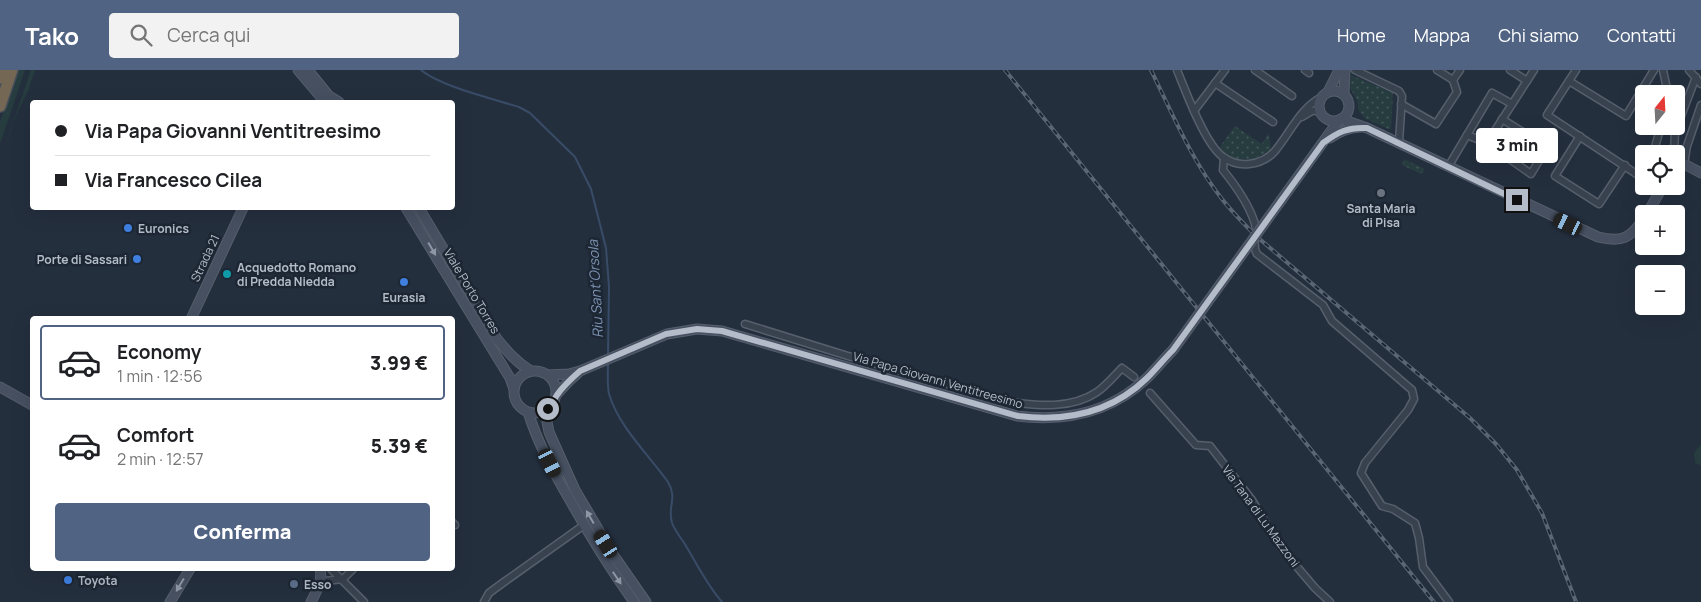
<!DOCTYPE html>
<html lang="it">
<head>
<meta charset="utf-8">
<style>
  :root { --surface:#fff; --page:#f2f2f2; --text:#202124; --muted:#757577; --line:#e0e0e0; --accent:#506383 }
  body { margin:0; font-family:Manrope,sans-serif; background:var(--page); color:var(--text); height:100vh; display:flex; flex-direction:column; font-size:19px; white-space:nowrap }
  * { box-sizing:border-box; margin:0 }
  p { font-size:16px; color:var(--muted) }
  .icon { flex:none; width:28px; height:28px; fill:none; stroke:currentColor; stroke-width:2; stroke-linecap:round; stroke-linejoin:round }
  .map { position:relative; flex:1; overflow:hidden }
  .drawer { position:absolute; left:30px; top:246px; width:425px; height:255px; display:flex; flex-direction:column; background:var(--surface); border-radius:5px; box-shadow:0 5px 20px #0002 }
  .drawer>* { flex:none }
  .hud { position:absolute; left:30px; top:30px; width:425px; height:110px; border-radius:5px; box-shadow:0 5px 20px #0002; display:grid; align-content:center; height:110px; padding:0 25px; background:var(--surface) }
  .needle { width:32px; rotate:18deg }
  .tools { position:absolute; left:1635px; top:15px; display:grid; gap:10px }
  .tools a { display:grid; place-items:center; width:50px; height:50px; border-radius:5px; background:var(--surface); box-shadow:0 5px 20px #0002; font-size:25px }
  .end { position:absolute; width:22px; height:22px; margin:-11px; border:6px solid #b4bcc9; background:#111; box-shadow:0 0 0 2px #111 }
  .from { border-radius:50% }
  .bubble { position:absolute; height:35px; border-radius:5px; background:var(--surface); box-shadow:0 5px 20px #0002; font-size:16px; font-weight:800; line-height:35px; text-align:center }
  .car { position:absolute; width:15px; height:30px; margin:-15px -8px; border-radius:6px; box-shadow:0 0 4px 1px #0007; background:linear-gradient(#222 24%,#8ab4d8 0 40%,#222 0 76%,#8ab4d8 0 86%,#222 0) }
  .hud b { display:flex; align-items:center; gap:18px; height:48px; font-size:19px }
  .hud b+b { border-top:1px solid var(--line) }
  .hud i { width:12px; height:12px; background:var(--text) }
  ul { padding:9px 0 0; list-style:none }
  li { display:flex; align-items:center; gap:15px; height:75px; margin:0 10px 8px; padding:0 15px; border:2px solid transparent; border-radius:5px }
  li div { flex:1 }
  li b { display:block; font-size:19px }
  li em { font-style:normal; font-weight:800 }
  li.selected { border-color:var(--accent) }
  li>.icon { width:45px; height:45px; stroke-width:1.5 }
  .action { display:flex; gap:10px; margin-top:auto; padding:10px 25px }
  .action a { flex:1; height:58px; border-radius:5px; background:var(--accent); color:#fff; font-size:20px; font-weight:800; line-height:58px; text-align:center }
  header { display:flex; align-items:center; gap:30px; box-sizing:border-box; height:70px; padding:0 25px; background:var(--accent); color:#fff }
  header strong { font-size:24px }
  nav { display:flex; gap:28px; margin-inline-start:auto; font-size:18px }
  .search { width:350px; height:45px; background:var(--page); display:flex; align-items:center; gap:12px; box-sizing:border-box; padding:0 18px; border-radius:5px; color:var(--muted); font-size:19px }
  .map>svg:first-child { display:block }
  .grass { fill:#263c3f }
  .park { fill:url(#park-dots) }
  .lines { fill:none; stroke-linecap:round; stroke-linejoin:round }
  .stream { stroke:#394c67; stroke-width:2 }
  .street-casing { stroke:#565f6c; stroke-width:9 }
  .secondary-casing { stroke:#565f6c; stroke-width:11 }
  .highway-casing { stroke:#434c59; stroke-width:14 }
  .street { stroke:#38414e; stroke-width:6 }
  .secondary { stroke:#465061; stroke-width:9 }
  .highway { stroke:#746855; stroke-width:11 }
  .rail-casing { stroke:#5a6575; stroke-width:4 }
  .rail { stroke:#1d2633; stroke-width:2; stroke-dasharray:5.5; stroke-linecap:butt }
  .secondary-bridge-casing { stroke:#565f6c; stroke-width:11; stroke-linecap:butt }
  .secondary-bridge { stroke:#465061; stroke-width:9 }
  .oneway { fill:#8e96a5 }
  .route { stroke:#b4bcc9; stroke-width:6 }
  .worship-dot { fill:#6b7280; stroke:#1d2633; stroke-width:2 }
  .shop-dot { fill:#3f7fe0; stroke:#1d2633; stroke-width:2 }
  .culture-dot { fill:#0f9aa8; stroke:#1d2633; stroke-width:2 }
  .service-dot { fill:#5c6f8a; stroke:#1d2633; stroke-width:2 }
  .labels { text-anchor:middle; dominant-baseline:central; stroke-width:5; stroke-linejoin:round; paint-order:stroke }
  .poi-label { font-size:12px; font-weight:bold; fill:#b4bcc9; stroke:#1d2633; text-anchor:start }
  .street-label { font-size:12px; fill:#b4bcc9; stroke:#1d2633 }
  .water-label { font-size:14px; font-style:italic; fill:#7c92b1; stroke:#1d2633 }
</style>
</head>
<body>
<header>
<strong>Tako</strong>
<div class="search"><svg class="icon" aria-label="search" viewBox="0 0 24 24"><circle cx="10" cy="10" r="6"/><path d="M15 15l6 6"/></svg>Cerca qui</div>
<nav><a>Home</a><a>Mappa</a><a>Chi siamo</a><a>Contatti</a></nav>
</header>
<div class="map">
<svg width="1701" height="532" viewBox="0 0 1701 532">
  <defs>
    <pattern id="park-dots" width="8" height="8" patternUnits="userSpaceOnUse" patternTransform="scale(1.25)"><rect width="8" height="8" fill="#263c3f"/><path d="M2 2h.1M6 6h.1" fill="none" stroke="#435659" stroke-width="1.8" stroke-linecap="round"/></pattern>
  </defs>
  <rect width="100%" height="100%" fill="#242f3e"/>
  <g class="grass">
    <polygon points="19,0 25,0 0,74 0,51"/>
    <polygon points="31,0 35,0 28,21 17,43 0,90"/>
    <polygon points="1701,374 1701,396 1695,393 1694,383"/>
  </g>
  <g class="park">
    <polygon points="1351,5 1393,23 1391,60 1366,49 1359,41 1357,30 1350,18"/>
    <path d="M1235,56L1262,74L1269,63L1271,79C1254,93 1236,94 1219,78Z"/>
    <polygon points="1404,89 1425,99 1421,104 1402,95"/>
  </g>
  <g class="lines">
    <g class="stream">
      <path d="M421,0C440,16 493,29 519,37L530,43L575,87L591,119L606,178L609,217L608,285"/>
      <path d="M608,292C608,302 607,314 609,324C619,357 648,384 668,412C678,429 667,436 672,453C675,461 682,469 686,476C698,496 707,515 722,532"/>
    </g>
    <g class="street-casing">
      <g id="street">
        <path d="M1177,0C1186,22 1205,74 1223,87C1230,92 1240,95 1249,94C1259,93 1268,89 1275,81C1290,63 1301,37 1322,27"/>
        <polyline points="1255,0 1292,26"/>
        <polyline points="1305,0 1309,3"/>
        <polyline points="1355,0 1399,21 1402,26 1399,72"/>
        <polyline points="1437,0 1453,10"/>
        <polyline points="1510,0 1527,11"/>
        <polyline points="1576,0 1547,45 1644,109"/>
        <polyline points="1663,0 1668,24"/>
        <polyline points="1689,0 1701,14"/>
        <polyline points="1453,10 1460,0"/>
        <polyline points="1569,11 1626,46 1654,0"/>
        <polyline points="1215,13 1273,52"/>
        <polyline points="1401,34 1436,54 1457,22 1453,10"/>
        <polyline points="1194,41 1225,0"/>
        <polyline points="1302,47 1312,41 1320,40"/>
        <polyline points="1467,65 1492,23 1512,34"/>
        <polyline points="1580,66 1555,106 1599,134 1625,95"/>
        <polyline points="1487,73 1531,104 1547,77 1502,49"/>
        <polyline points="1653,84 1661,56"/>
        <polyline points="1674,84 1675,62 1696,7"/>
        <path d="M1224,88L1223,100C1236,116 1249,134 1255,154C1258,164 1251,175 1257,184L1323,235L1332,251L1412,320L1414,329L1408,340L1365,393L1361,403L1382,436L1393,439L1415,453L1419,468L1423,497L1449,532"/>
        <polyline points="1684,94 1687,76 1701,35"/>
        <polyline points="1448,97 1467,65 1487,73 1534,0"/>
        <polyline points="1653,116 1660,122"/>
        <path d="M745,254L848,286L1011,332C1038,336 1072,339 1097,322C1106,316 1114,306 1122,298L1134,307"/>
        <polyline points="1150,323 1196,375 1210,376 1252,430 1281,478 1315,518 1330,532"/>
        <polyline points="452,452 455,455"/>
        <polyline points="331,499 364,532"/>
        <polyline points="318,517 325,511 343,509 353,499"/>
        <polyline points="484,532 489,523 504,512 584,455"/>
      </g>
    </g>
    <g class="secondary-casing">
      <g id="secondary">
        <polyline points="298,0 325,32"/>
        <polyline points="308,0 329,26 339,32"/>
        <circle cx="1334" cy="36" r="15"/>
        <polyline points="1328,22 1339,0"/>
        <polyline points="1344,23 1345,0"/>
        <path d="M1341,49L1367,58L1598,167C1622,173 1631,168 1644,148"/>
        <path d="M1330,68C1340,61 1349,57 1361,57"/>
        <polyline points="1676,95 1684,94 1701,103"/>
        <polyline points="1282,129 1339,50"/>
        <polyline points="406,138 510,308 514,319"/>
        <path d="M419,138L497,269C507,281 517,293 531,301"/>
        <polyline points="1647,144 1663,116"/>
        <polyline points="191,249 243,138"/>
        <circle cx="535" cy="322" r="21"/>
        <path d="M548,305L569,304L580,301L667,264L697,259L722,261L1017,346C1066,352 1110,343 1147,308C1156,299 1164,289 1173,280"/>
        <polyline points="0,317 32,335"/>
        <polyline points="556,325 570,310 578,303"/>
        <polyline points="548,339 547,352 549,362 575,420 614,486 646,532"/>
        <path d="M528,342C538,374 554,403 571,432C590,466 611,500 634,532"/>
        <polyline points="170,532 190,499"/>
        <path d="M311,532C316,522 323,511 320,499"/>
      </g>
    </g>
    <g class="highway-casing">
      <g id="highway">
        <polyline points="0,8 3,0"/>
        <polyline points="0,36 12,0"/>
      </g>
    </g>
    <use href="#street" class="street"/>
    <use href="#secondary" class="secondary"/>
    <use href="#highway" class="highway"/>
    <g class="rail-casing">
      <g id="rail">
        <polyline points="1005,0 1434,532"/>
        <path d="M1151,0C1172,43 1192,91 1222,129C1232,142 1244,154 1256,166L1470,348L1496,374L1517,400L1542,443L1576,532"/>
      </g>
    </g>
    <use href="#rail" class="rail"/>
    <g class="secondary-bridge-casing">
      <polyline id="secondary-bridge" points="1173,280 1282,129"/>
    </g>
    <use href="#secondary-bridge" class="secondary-bridge"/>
  </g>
  <defs><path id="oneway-solid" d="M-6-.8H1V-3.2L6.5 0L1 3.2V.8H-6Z" transform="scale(1.25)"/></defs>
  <g class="oneway">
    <use href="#oneway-solid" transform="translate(432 179) rotate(60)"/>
    <use href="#oneway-solid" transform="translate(590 447) rotate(-120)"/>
    <use href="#oneway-solid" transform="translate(617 508) rotate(56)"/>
    <use href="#oneway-solid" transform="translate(180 515) rotate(121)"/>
  </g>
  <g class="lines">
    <path class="route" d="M548,339C552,334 554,330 557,325C563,316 572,308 580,301L666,264L697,259L722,261L1018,346C1066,352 1111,343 1147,308C1156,299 1164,289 1173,280L1323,73C1338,62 1348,57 1367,58L1517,130"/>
  </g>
  <circle class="worship-dot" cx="1381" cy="123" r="5"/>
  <g class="shop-dot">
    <circle cx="128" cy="158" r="5"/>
    <circle cx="137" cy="189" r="5"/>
    <circle cx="404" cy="212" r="5"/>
    <circle cx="68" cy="510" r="5"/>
  </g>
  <circle class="culture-dot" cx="227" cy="204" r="5"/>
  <circle class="service-dot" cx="294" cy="514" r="5"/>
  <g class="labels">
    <g class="poi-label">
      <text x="1381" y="138" text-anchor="middle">Santa Maria<tspan x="1381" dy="14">di Pisa</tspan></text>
      <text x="138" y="158">Euronics</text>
      <text x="127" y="189" text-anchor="end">Porte di Sassari</text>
      <text x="237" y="197">Acquedotto Romano<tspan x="237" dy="14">di Predda Niedda</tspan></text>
      <text x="404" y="227" text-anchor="middle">Eurasia</text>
      <text x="78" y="510">Toyota</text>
      <text x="304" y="514">Esso</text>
    </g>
    <g class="street-label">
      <text transform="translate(205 188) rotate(-65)">Strada 21</text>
      <text transform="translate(472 221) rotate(59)">Viale Porto Torres</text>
      <text transform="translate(938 310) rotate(16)">Via Papa Giovanni Ventitreesimo</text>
      <text transform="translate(1261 446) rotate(54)">Via Tana di Lu Mazzoni</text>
    </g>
    <g class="water-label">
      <text transform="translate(595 219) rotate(-93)">Riu Sant'Orsola</text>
    </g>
  </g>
</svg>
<div class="tools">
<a><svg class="needle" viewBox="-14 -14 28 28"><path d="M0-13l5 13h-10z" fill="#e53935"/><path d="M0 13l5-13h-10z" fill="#757577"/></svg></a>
<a><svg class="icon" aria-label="locate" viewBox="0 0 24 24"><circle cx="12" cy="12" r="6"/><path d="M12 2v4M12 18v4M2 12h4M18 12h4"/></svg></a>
<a>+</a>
<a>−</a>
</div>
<i class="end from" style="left:548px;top:339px"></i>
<i class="end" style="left:1517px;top:130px"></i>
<div class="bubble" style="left:1476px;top:58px;width:82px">3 min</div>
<i class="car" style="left:1568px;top:154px;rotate:296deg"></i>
<i class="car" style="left:550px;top:393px;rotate:153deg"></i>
<i class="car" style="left:606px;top:474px;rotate:328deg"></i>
<div class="hud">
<b><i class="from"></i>Via Papa Giovanni Ventitreesimo</b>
<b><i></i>Via Francesco Cilea</b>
</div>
<section class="drawer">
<ul>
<li class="selected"><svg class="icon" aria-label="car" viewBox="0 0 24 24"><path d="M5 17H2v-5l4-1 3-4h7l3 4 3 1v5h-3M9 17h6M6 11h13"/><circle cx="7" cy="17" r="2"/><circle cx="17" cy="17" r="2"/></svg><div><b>Economy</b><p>1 min · 12:56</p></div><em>3.99 €</em></li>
<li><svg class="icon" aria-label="car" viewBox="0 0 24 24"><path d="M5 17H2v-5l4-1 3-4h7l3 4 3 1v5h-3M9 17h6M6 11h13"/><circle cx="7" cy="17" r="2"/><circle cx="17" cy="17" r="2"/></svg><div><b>Comfort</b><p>2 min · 12:57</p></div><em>5.39 €</em></li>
</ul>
<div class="action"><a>Conferma</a></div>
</section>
</div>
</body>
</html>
